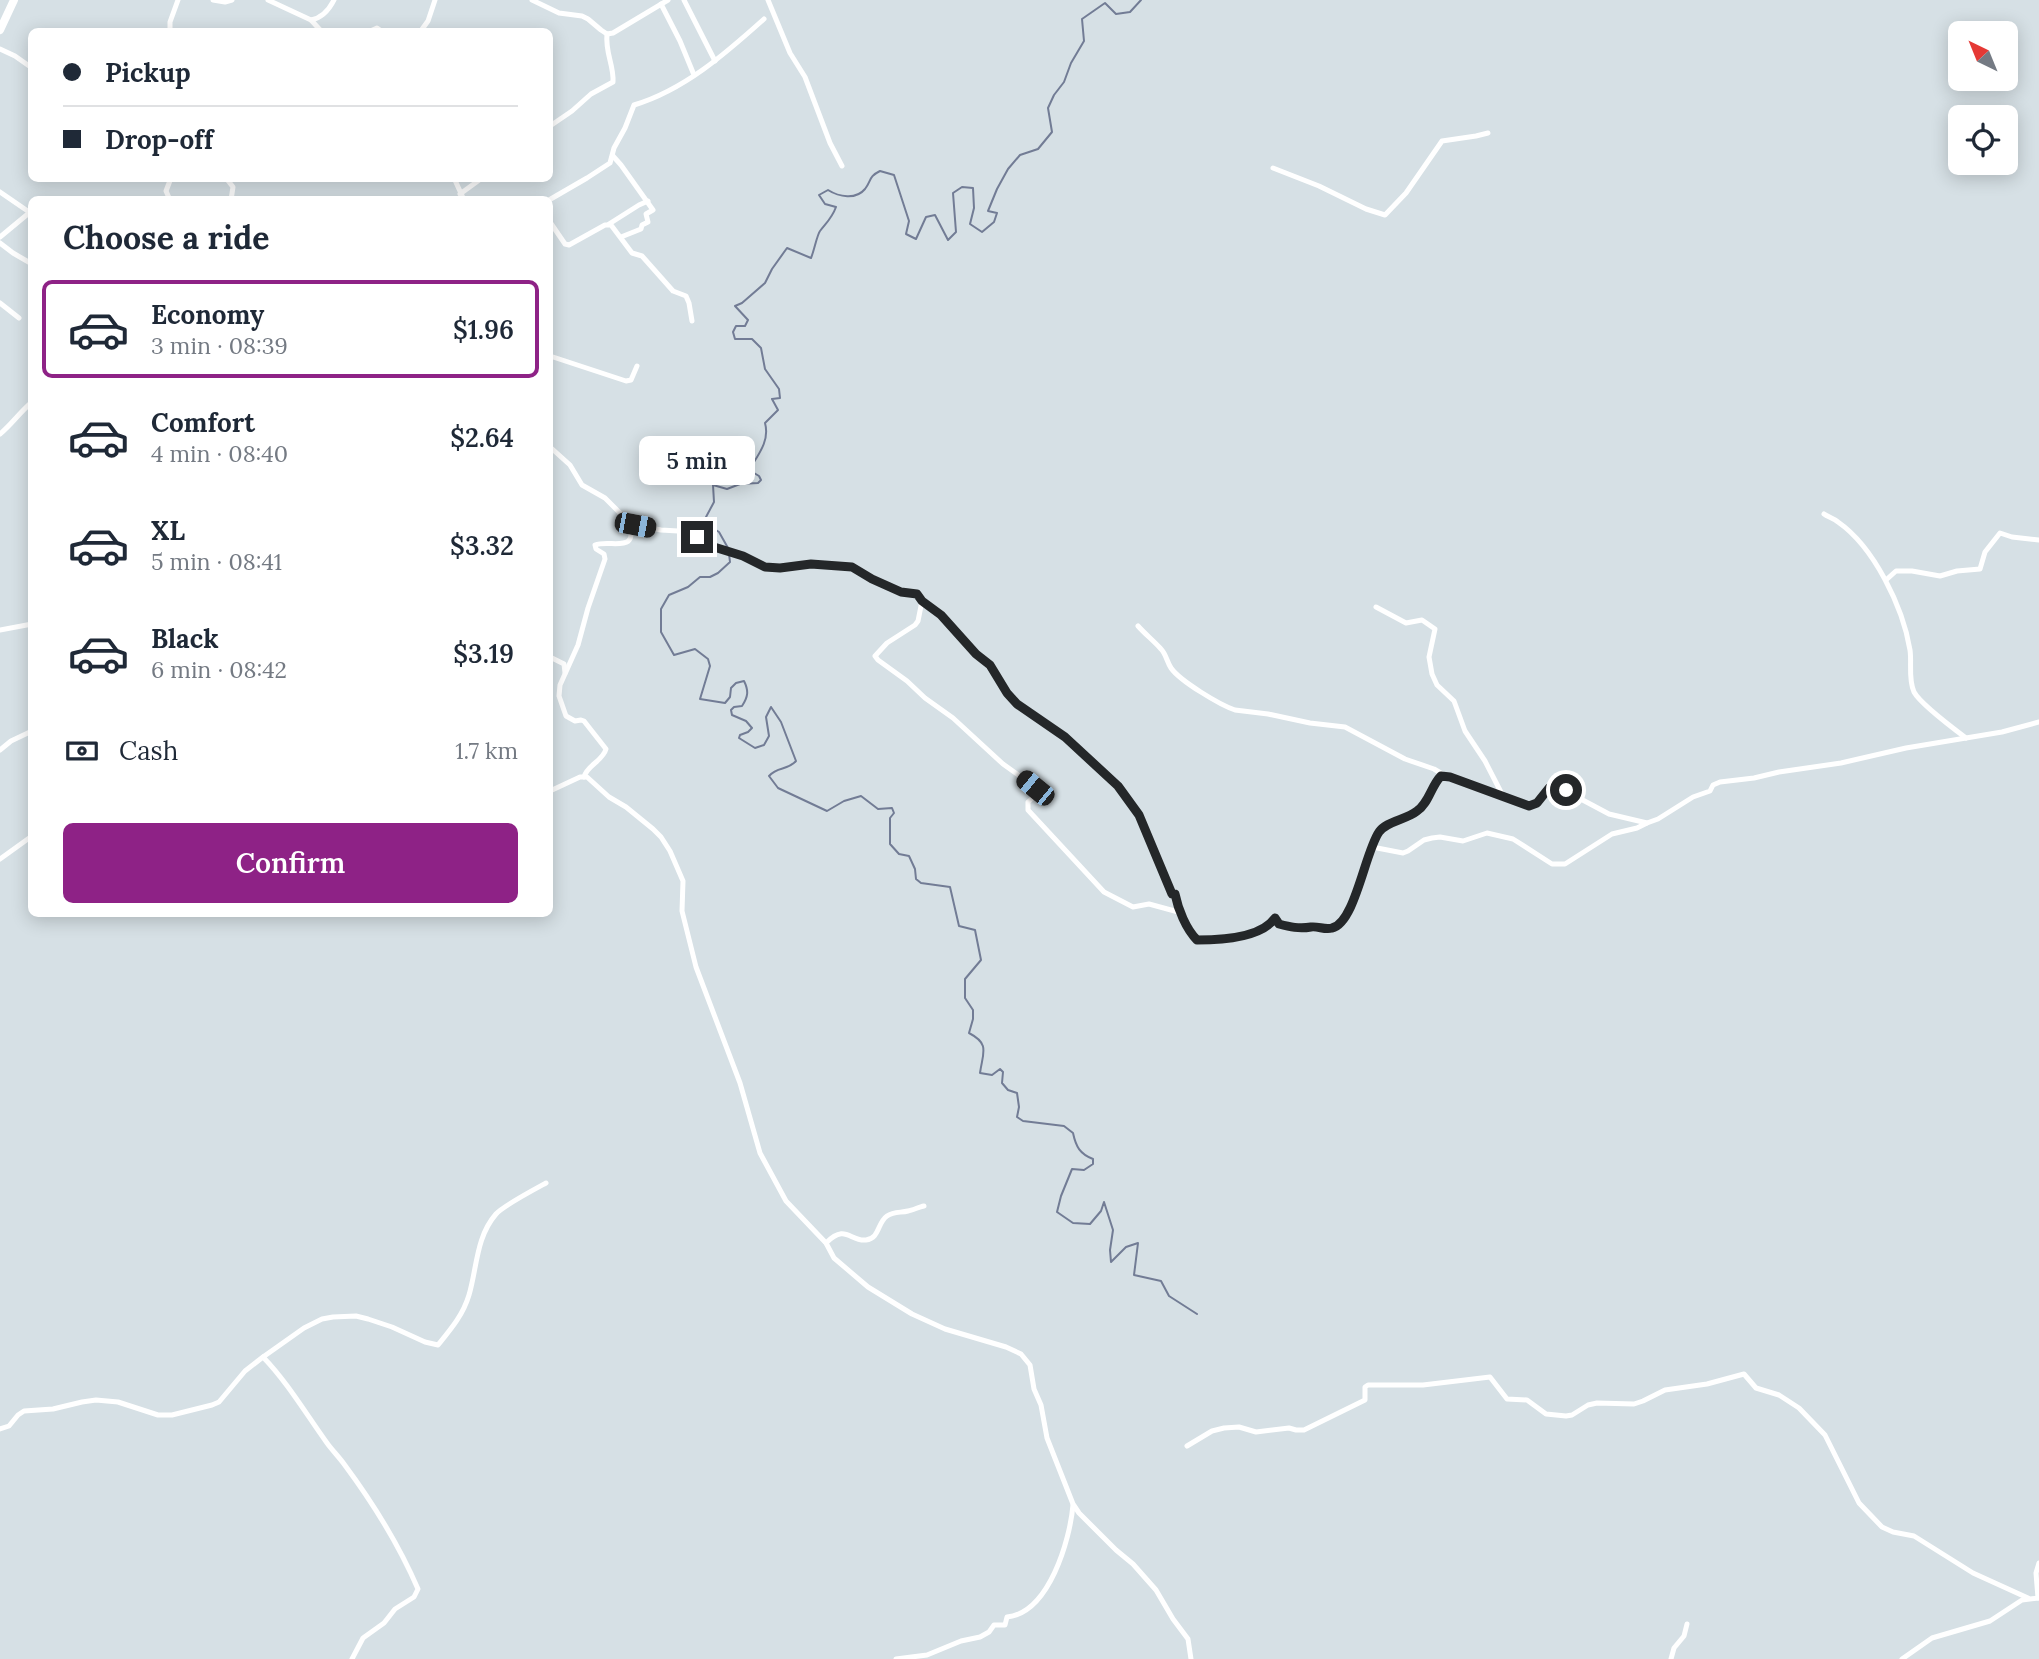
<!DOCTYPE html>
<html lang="en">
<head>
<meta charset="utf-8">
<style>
  :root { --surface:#fff; --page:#f6f6f7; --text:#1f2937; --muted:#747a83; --line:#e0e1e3; --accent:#8e2286 }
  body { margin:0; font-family:Lora,serif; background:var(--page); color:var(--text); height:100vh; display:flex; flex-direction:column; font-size:26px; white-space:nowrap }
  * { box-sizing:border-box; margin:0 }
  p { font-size:23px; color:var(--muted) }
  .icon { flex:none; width:38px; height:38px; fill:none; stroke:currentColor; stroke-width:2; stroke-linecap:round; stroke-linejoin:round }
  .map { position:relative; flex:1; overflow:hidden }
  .sheet { position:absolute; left:28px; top:196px; width:525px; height:721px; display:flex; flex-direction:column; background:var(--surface); border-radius:10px; box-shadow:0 4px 18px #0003 }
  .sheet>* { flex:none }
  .banner { position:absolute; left:28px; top:28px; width:525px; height:154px; border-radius:10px; box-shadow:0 4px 18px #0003; display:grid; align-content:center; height:154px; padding:0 35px; background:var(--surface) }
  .needle { width:46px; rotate:317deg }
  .tools { position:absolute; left:1948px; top:21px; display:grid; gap:14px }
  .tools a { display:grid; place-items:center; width:70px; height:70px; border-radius:10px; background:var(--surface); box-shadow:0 4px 18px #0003; font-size:35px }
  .end { position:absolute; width:32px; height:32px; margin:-16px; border:9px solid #242729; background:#fff; box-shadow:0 0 0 4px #fff }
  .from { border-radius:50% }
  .bubble { position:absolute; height:49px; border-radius:10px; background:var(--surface); box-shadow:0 4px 18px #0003; font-size:23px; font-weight:600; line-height:49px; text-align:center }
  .car { position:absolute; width:21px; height:42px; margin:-21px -10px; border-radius:9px; box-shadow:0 0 5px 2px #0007; background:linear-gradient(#222 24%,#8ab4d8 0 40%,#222 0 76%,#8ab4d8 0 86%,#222 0) }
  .banner b { display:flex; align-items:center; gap:24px; height:66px; font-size:26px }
  .banner b+b { border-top:2px solid var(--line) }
  .banner i { width:18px; height:18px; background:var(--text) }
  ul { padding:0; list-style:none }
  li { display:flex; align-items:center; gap:21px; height:98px; margin:0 14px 10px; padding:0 21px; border:4px solid transparent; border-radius:10px }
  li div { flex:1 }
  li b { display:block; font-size:26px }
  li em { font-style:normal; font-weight:600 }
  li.on { border-color:var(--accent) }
  li>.icon { width:63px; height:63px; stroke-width:1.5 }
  h2 { padding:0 35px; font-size:32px; line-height:84px }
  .pay { display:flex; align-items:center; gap:18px; height:77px; padding:0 35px; font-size:26px }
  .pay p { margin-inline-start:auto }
  .cta { display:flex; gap:14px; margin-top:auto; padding:14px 35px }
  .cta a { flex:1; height:80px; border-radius:10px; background:var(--accent); color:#fff; font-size:28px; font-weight:600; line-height:80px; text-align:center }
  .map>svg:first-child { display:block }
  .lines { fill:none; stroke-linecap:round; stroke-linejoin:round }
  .stream { stroke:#727c95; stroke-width:2 }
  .street { stroke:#fff; stroke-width:5 }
  .primary { stroke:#fff; stroke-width:8 }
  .route { stroke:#242729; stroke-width:9 }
</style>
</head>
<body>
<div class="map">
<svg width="2039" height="1659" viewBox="0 0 2039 1659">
  <rect width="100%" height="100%" fill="#d6e0e5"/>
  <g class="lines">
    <g class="stream">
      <path d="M728,548L719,532L708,525L706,517L714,502L713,485L727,489L740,484L758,483L761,480L759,476L749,470C758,455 770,441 765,423L778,410L772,399L780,398L779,389L765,369L761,348L752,339H735L733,332L736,326H745L748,320L735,306L742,303L765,283L772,269L787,248L811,258C814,251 817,235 820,231C827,222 832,218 836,207L825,204L819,195L828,190C839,197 856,200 865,189C872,180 868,177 880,171L894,175L909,221L906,234L916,239L926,217L935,215L948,240L956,232L953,193L962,187L973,188L974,208L970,224L982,232L994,222L997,213L988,211L997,189L1008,169L1020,155L1038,149L1052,132L1048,108L1054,95L1064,82L1071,63L1084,41L1082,19L1105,3L1116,14L1130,12L1141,0"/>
      <path d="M729,554L730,562L718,573L710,577H700L688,587L669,595L661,609V632L674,655L695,649L708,659L710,666L700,699L725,703L730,697L731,688L736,683L744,681C749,691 748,697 742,706L734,707L731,710L732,715L746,721L752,728L748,732L740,735L739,738L755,748L764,745L769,736L766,717L771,707L781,722L796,761C787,771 778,766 769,776L778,788L827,811L844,801L861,796L878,809L892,808L894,813L890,818V844L899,854L909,856L915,869L916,879L921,883L950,887L959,926L975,930L981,960L965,979V998L973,1010V1019L969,1033C990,1044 983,1052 980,1073L992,1075L1000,1069L1003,1072L1002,1083L1008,1090L1017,1093L1019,1107L1017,1117L1023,1121L1064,1126L1073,1133C1076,1147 1080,1154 1093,1159V1164L1084,1170L1072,1169L1061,1196L1057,1212L1073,1223L1090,1224L1101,1211L1104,1202L1113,1230L1110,1250L1111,1262L1126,1247L1138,1243L1134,1275L1161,1281L1169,1296L1197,1314"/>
    </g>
    <g class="street">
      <polyline points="213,0 225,2 232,0"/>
      <polyline points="268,0 311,20 322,32"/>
      <polyline points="532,0 559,13 582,16 588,19 601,30 607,34 613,33 668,0"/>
      <polyline points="684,0 715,61"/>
      <polyline points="768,0 790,53 805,77 830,143 842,166"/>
      <polyline points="661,4 680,41 694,75"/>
      <path d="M311,20C322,18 329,10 334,0"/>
      <polyline points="170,32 170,22 178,0"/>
      <polyline points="368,32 377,28 383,32"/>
      <polyline points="420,32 428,21 435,0"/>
      <polyline points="0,49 15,56 32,68"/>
      <path d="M550,126L572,111L591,94L613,82C614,65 605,53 607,34"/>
      <polyline points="613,156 621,165 653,210 646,214 648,222 642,225 641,229 621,237"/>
      <polyline points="1273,168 1319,186 1366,209 1385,215 1406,193 1442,141 1476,136 1488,133"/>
      <polyline points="226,178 233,187 231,200"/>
      <polyline points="454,178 464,200"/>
      <polyline points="0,192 32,214"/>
      <polyline points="460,194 482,178"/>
      <polyline points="170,200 166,191 171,178"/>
      <path d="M549,200L587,178L610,163L614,148L625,128L634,105C684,90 725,54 764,19"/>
      <polyline points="550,222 565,244 569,245 605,225 611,225 632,253 642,256 673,291 686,296 689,303 692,321"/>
      <polyline points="609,224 639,205 648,201"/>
      <polyline points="0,237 29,213"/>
      <polyline points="0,243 13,253 32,264"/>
      <polyline points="0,303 19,318"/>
      <polyline points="550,356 626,381 631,380 637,366"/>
      <path d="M0,434C12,424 20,412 32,402"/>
      <path d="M550,447L570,465L582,485L605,498L628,521L635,525L661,530L678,531L697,537L714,547L743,556L765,567L780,568L811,563L852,567L872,579L901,591L917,594L922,601L941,615L976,654L990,665L1007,693L1017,704L1065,737L1118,786L1139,815L1172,894H1175C1177,904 1187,934 1196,939C1211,947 1265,932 1275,918L1279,924L1303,929L1312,927L1329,929L1337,926L1344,921L1354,900L1372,847L1380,830L1418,811L1438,778L1444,775L1529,806L1537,803L1549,788L1562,789L1609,814L1647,823L1658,819L1693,797L1710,791L1713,785L1720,782L1754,778L1779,772L1841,763L1906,748L2002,732L2039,722"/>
      <path d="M1824,514C1828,517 1833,518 1838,522C1874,547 1903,607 1910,650C1912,663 1908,679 1914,692C1920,703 1954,729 1966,738"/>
      <polyline points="1886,580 1896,571 1912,571 1940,576 1957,571 1980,569 1985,552 2000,533 2012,537 2039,540"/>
      <polyline points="922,601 918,621 915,625 887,643 875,656 878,660 907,681 925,698 953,718 1003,764 1035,787 1038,791 1037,794 1028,802 1028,810 1104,892 1133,907 1149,904 1182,913"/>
      <polyline points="1376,607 1406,623 1422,620 1435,629 1429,657 1432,674 1437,685 1454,701 1465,731 1485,761 1504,798"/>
      <path d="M1138,626C1145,634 1154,641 1161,649C1166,654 1167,662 1171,668C1180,681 1220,705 1235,710L1268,714L1310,723L1345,727L1405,759L1434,769L1444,775"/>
      <polyline points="0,630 32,624"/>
      <polyline points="550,657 564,664 565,673"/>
      <polyline points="0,750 11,741 32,731"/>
      <path d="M584,777C587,765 603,761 606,749L584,721L581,720L575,721L566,716L559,696L560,685L578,645L588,608L605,559L604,554L596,549L595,545C610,539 641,555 628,521"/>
      <polyline points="550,791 580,777 587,777 609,797 626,807 653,829 661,837 670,851 683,881 682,911 696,967 740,1083 760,1153 786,1201 826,1243 834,1258 868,1287 912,1314 945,1329 1006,1347 1021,1354 1030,1365 1034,1389 1041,1405 1047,1438 1073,1504 1079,1513 1116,1550 1133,1564 1156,1590 1173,1619 1188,1639 1191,1659"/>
      <polyline points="1372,847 1403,853 1408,851 1424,840 1432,838 1440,837 1463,841 1487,833 1513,839 1552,864 1565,864 1612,834 1637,828 1647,823"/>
      <polyline points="0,859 32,836"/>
      <path d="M826,1243C846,1223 850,1242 866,1240C880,1238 877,1223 887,1216C894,1211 901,1213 908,1211C913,1210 919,1207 924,1206"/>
      <path d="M263,1357C288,1383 306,1414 327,1443C332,1450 339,1457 344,1464C373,1503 399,1545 418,1589L414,1597L395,1609L384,1623L363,1638L352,1659"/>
      <path d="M0,1429L9,1426L18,1415L24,1411L53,1409L82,1402L96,1400L118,1402L158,1415H172L212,1405L219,1402L245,1371L263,1357L304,1328L322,1319L333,1317L356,1316L368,1319L392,1327L425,1342L438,1345C451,1329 463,1315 469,1295C477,1268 476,1237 496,1214C503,1206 535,1189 546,1183"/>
      <polyline points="1187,1446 1212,1431 1224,1428 1239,1427 1256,1432 1289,1428 1296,1430 1304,1430 1365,1400 1365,1387 1368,1385 1423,1385 1490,1377 1507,1399 1527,1400 1546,1414 1566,1416 1572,1415 1588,1405 1597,1403 1634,1404 1643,1401 1665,1390 1707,1384 1744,1374 1756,1388 1779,1395 1799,1408 1825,1435 1859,1503 1882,1527 1893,1532 1914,1536 1973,1573 2028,1598"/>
      <polyline points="2038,1598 2036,1573 2039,1563"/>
      <path d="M896,1659L927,1655L961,1641L980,1637L989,1632L994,1625H1005L1007,1617C1049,1613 1070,1540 1073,1505"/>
      <polyline points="1671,1659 1674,1648 1684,1636 1687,1624"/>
      <polyline points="1902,1659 1932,1638 1990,1621 2022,1600 2039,1598"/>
    </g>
    <polyline class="primary" points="0,30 14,0"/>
  </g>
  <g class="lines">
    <path class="route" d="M697,537L714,547L743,556L765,567L780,568L811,564L852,567L872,579L901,592L917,594L922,601L941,615L976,654L990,665L1007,693L1017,704L1065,737L1118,786L1139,815L1172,894H1175C1178,909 1186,929 1197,940C1219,940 1261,938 1275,918L1279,924C1290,927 1299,929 1311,927C1318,926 1325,930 1332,928C1355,923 1365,852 1379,832C1386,821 1406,820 1417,811C1429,803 1431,786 1441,776L1450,777L1529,806L1537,803L1549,788L1557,787L1566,790"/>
  </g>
</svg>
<div class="tools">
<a><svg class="needle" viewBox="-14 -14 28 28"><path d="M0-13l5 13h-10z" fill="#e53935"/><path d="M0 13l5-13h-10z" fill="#747a83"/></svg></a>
<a><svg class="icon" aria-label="locate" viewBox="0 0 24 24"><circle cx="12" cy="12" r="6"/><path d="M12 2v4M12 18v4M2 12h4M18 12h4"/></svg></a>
</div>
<i class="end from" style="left:1566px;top:790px"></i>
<i class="end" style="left:697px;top:537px"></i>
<div class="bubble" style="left:639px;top:436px;width:116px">5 min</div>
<i class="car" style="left:635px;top:525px;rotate:101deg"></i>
<i class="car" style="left:1035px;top:788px;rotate:309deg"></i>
<div class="banner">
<b><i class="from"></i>Pickup</b>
<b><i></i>Drop-off</b>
</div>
<section class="sheet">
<h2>Choose a ride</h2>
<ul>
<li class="on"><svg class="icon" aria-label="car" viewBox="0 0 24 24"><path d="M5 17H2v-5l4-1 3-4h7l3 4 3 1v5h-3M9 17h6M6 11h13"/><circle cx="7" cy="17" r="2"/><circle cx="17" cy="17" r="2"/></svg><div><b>Economy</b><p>3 min · 08:39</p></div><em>$1.96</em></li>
<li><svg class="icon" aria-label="car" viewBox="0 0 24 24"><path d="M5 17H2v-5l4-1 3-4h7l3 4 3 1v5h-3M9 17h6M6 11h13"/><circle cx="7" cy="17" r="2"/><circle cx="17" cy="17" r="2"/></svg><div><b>Comfort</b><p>4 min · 08:40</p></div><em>$2.64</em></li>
<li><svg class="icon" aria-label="car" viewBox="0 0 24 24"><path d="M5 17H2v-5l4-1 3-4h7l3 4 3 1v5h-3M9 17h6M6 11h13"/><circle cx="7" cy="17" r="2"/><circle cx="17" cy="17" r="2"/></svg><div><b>XL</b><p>5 min · 08:41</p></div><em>$3.32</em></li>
<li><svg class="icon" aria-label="car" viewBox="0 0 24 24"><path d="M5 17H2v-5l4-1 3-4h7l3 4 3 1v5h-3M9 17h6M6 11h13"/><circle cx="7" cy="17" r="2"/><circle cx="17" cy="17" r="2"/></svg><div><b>Black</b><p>6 min · 08:42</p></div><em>$3.19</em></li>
</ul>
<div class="pay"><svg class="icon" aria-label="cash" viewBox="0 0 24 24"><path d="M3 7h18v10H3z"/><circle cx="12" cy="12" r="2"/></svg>Cash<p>1.7 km</p></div>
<div class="cta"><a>Confirm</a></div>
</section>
</div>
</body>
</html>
